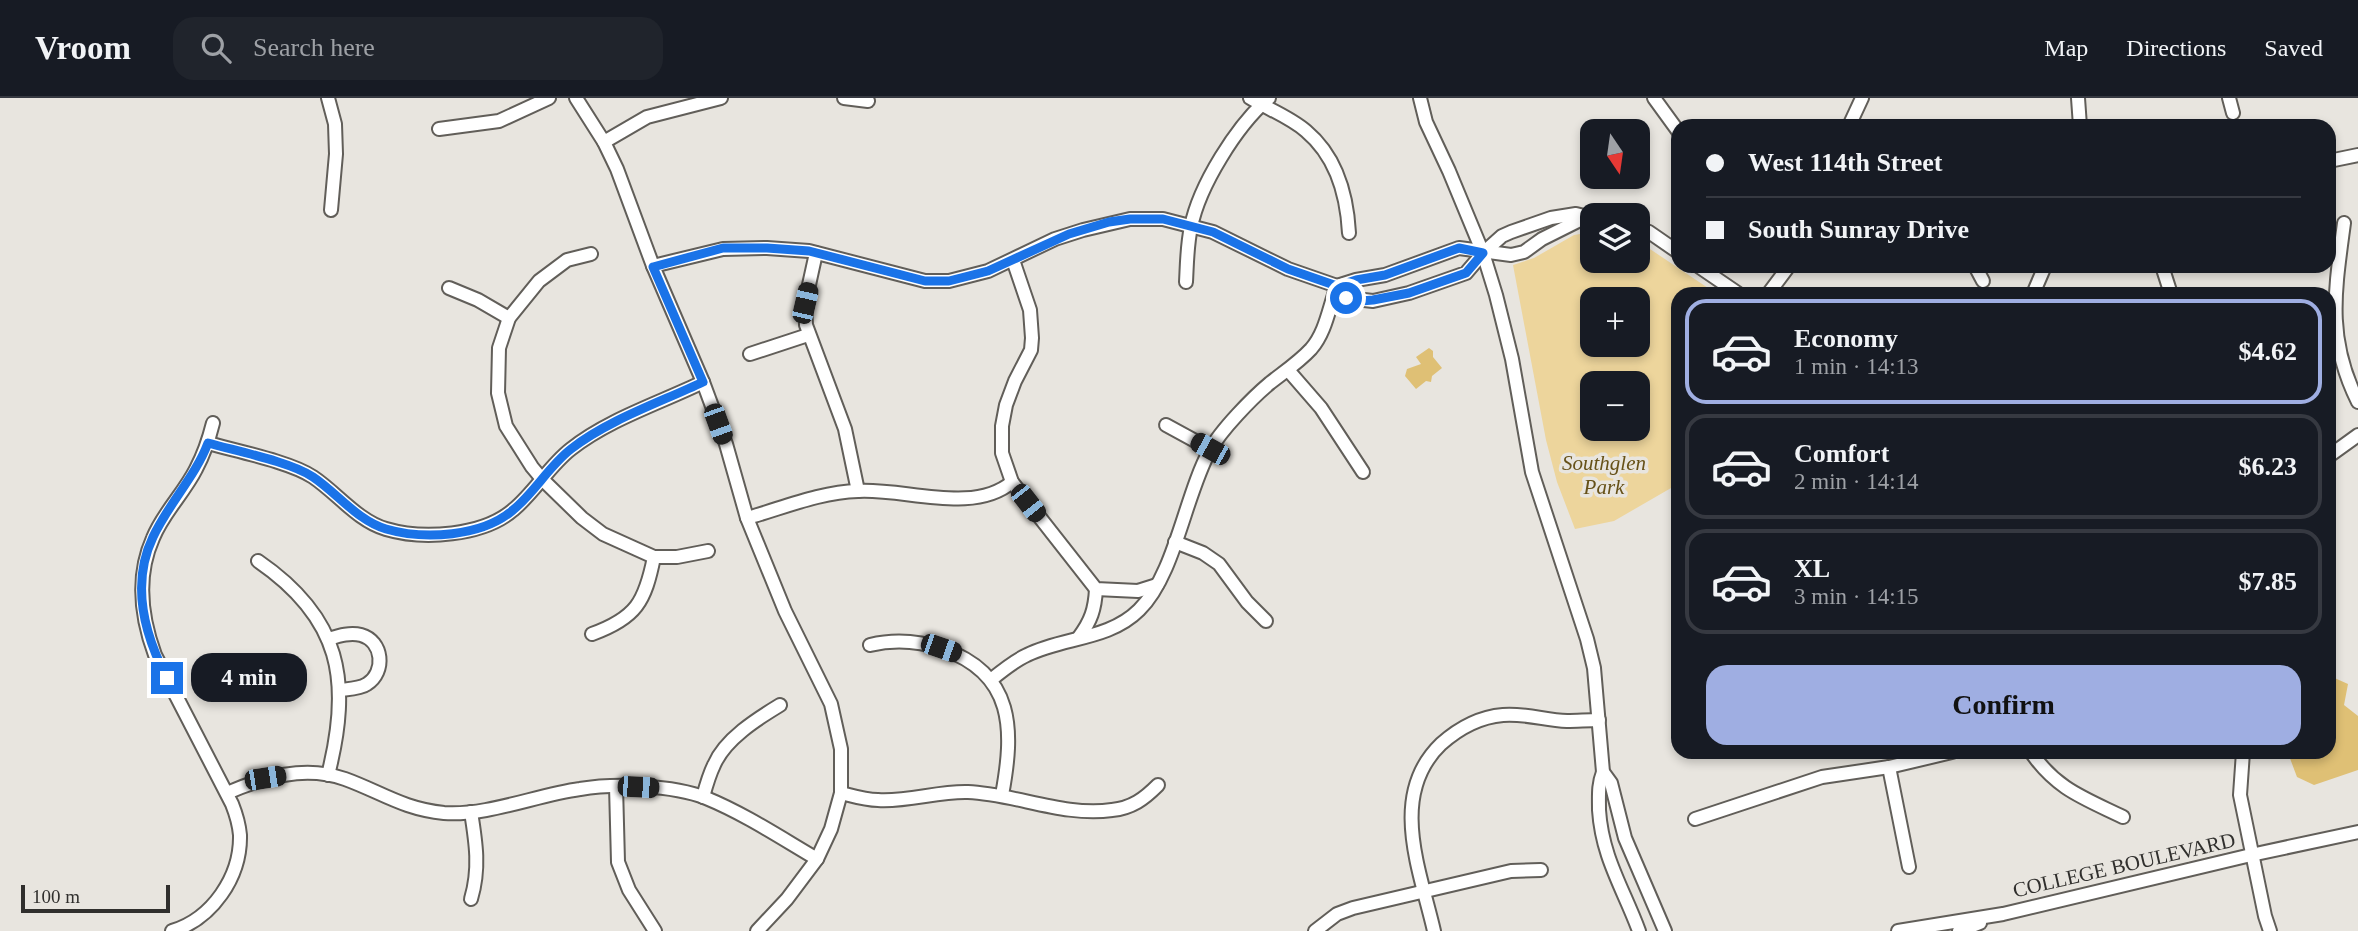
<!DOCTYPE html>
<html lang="en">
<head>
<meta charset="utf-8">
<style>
  :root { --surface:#171b24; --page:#20242c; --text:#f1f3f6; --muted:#9ea1a6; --line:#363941; --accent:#9faee2 }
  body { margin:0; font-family:"Times New Roman",serif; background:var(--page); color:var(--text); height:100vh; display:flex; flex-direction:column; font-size:26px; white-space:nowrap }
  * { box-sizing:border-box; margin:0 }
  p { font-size:23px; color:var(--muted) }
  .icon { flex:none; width:38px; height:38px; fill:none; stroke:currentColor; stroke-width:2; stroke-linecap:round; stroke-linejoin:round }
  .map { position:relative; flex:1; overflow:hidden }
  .side { position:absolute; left:1671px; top:189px; width:665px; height:472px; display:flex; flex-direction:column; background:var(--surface); border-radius:21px; box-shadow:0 4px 10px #0003 }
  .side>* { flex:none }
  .banner { position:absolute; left:1671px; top:21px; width:665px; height:154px; border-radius:21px; box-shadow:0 4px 10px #0003; display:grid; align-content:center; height:154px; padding:0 35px; background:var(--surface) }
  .needle { width:46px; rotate:167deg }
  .tools { position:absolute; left:1580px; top:21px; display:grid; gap:14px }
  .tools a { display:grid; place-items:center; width:70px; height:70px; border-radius:14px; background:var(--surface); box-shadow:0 4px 10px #0003; font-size:35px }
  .scale { position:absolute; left:21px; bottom:18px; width:149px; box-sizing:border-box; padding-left:7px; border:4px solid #302f2d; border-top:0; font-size:19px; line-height:24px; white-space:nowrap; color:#302f2d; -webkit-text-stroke:5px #e8e5df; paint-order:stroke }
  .end { position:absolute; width:32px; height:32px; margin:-16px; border:9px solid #1a73e8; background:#fff; box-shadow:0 0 0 4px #fff }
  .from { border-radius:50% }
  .bubble { position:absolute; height:49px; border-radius:21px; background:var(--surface); box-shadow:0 4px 10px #0003; font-size:23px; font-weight:700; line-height:49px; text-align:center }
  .car { position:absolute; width:21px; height:42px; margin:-21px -10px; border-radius:9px; box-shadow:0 0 5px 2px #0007; background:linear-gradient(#222 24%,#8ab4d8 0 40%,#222 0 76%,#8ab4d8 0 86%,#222 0) }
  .banner b { display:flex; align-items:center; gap:24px; height:66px; font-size:26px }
  .banner b+b { border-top:2px solid var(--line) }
  .banner i { width:18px; height:18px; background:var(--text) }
  ul { padding:12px 0 0; list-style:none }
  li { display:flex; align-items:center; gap:21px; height:105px; margin:0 14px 10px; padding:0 21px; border:4px solid var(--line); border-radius:21px }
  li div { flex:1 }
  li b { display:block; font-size:26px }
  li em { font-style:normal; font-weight:700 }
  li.selected { border-color:var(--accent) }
  li>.icon { width:63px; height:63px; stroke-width:1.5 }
  .cta { display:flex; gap:14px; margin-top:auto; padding:14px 35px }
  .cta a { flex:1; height:80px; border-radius:21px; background:var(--accent); color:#111; font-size:28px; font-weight:700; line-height:80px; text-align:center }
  header { display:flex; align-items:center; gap:42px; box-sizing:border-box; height:98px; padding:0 35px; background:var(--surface); border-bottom:2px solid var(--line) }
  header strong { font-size:33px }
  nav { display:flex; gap:38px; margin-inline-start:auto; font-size:24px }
  .search { width:490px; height:63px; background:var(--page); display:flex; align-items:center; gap:18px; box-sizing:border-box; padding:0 24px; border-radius:21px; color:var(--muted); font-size:26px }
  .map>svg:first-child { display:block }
  .green { fill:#edd59c; fill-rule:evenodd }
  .water { fill:#dfc075 }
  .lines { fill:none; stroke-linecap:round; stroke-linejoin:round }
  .minor-casing { stroke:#615e59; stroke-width:16 }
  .minor { stroke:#fff; stroke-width:12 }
  .route { stroke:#1a73e8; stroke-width:9 }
  .labels { text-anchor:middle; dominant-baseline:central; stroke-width:7; stroke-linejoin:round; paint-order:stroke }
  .park-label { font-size:21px; font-style:italic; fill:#665118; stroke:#e8e5df }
  .street-label { font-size:21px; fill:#302f2d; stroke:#e8e5df }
</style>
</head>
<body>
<header>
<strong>Vroom</strong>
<div class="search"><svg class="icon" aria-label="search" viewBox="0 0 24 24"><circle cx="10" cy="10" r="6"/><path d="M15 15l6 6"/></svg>Search here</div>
<nav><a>Map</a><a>Directions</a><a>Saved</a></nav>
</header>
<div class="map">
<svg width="2358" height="833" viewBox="0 0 2358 833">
  <rect width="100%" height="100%" fill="#e8e5df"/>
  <path class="green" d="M1592,134V163H1638V143L1717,196H1678V386L1614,423L1575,431L1557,384L1546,342L1513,167L1534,160L1574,137ZM1592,201H1638V247H1592ZM1592,285H1638V331H1592Z"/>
  <g class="water">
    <polygon points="1429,250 1433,253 1433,259 1442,270 1432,278 1431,284 1426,283 1416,291 1405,278 1407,271 1421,266 1416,259"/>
    <polygon points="2330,578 2348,586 2344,607 2358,618 2358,672 2314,687 2297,679 2288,655 2329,654"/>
  </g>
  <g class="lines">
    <g class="minor-casing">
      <g id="minor">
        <polyline points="328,0 335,26 336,56 331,112"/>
        <polyline points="576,0 604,44 617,71 653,168 703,284 726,346 747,420 785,513 831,606 841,651 841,695 831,731 817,761 787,801 757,833"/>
        <polyline points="844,0 868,3"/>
        <path d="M1250,0C1268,11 1290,19 1306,33C1337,59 1347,97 1349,135"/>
        <polyline points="1420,0 1426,24 1449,73 1483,155 1496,197 1512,261 1532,374 1587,541 1594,570 1603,674 1611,685 1625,740 1665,833"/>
        <polyline points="1654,0 1678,33"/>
        <polyline points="2078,0 2080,28"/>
        <polyline points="2229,0 2233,15"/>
        <polyline points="1849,28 1862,0"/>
        <polyline points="439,31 499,23 549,0"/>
        <polyline points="604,44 647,19 721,0"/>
        <polyline points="2329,63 2358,57"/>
        <path d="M2344,125C2335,193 2326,240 2358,304"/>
        <polyline points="1638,130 1649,134 1678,154"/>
        <polyline points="816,155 805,205 806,227 845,331 858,393"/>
        <polyline points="591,156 567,162 539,183 509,220 499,250 498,295 506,328 532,369 542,381 582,420 603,436 654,459 677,459 708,453"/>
        <polyline points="1013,162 1030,212 1032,240 1031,252 1015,283 1006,307 1002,328 1002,355 1012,384 1096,491 1138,493 1157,487"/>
        <polyline points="653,168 723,151 767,150 809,153 925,183 949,183 988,173 1055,141 1083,132 1130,121 1163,121 1213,134 1288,171 1337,188 1346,200 1373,203 1409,195 1466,175 1483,155 1502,138 1511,134 1551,120 1576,116 1592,120"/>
        <polyline points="1698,168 1739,196"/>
        <polyline points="1975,168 1983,183"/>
        <polyline points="2162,168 2171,196"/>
        <path d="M1186,184C1187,166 1187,147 1191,129C1199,88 1237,27 1269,0"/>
        <polyline points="1337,188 1356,182 1385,177 1459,150 1511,157 1524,154 1542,141 1586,119"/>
        <polyline points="449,190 478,202 509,220"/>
        <polyline points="1768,196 1789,168"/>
        <polyline points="2033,196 2045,168"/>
        <polyline points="750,256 808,237"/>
        <polyline points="1288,272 1321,310 1363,374"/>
        <polyline points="1166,327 1210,351"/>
        <path d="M208,345C236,353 291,364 313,379C337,395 358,423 386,431C423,442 483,438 513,412C535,394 549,368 571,351C609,321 660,305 703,284"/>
        <polyline points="2329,358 2358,337"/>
        <path d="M747,420C783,410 820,394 858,393C905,390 973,417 1012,384"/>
        <polyline points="1175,444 1203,455 1219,466 1247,504 1266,523"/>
        <path d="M258,463C341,520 352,583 328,677"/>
        <path d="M592,536C636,520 645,504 654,459"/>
        <path d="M1079,539C1091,523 1095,511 1096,491"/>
        <path d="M328,541C338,538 350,534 361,537C383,543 386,574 367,586C360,591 348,591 340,592"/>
        <path d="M870,547C895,541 919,543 943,551C1015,576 1014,633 1002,697"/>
        <path d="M992,581C1003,572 1014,563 1027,557C1063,539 1109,542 1139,512C1175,477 1185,397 1210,352C1221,332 1252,300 1270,285C1284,274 1299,264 1311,251C1326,234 1329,209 1337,188"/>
        <path d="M2031,654C2056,691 2084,700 2123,719"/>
        <polyline points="2243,654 2240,697 2265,818 2270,833"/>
        <polyline points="1889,669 1909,769"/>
        <path d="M1603,674C1598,687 1599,697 1599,712C1602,759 1623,790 1639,833"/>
        <polyline points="616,688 618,764 629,792 655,833"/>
        <path d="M227,695C264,679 305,667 345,681C381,694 403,711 444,715C488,718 536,697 580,691C614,685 673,687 706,700C745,716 781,740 817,761"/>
        <path d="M841,695C853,698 865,702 878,702C908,704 938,693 968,694C1016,696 1064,719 1112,712C1132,710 1144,701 1158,687"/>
        <path d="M703,699C706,688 709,677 714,667C725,641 757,621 780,607"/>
        <polyline points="1695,721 1822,679 1889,669 1952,654"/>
        <path d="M471,801C480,771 476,745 471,714"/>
        <path d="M172,833C212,821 241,779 240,737C239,726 236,716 232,706L155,557C141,519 136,478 153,440C163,415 184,395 196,371C204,356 209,341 213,325"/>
        <polyline points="1315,833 1337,816 1353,810 1511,773 1541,772"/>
        <path d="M1434,833C1420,772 1388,697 1441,646C1459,630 1479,619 1503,617C1524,615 1545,622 1567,623C1577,623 1588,622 1599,622"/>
        <polyline points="1898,833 2003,816 2251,757 2358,734"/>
        <polyline points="1959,833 1980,825"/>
      </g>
    </g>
    <use href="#minor" class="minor"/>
  </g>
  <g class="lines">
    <path class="route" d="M167,580C144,536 131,485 153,439C169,405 195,379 208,345C236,353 291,364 313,379C337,395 358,423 386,431C424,442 482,439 513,412C535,394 549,368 571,351C608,322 661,304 703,284L653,169L723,150H767L809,153L925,183H949L988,173L1069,136L1109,124L1130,121H1163L1213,134L1288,171L1337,188L1356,182L1385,177L1459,150L1483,155L1466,175L1409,195L1373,202L1361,203L1346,200"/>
  </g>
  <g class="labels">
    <g class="park-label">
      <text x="1604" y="365">Southglen<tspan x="1604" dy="24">Park</tspan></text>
    </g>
    <g class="street-label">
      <text transform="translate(2124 767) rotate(-13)">COLLEGE BOULEVARD</text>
    </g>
  </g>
</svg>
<div class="tools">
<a><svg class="needle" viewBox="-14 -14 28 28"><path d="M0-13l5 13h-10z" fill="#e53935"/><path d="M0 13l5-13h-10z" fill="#9ea1a6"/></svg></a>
<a><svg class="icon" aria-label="layers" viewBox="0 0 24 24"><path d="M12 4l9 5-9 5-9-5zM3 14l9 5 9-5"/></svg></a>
<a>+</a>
<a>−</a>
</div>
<div class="scale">100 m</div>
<i class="end from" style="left:1346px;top:200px"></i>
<i class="end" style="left:167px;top:580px"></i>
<div class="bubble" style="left:191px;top:555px;width:116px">4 min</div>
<i class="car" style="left:805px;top:205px;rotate:13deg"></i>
<i class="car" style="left:718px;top:326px;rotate:160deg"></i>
<i class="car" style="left:1210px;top:351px;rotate:299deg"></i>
<i class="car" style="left:1028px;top:405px;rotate:142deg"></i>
<i class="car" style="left:941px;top:550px;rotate:109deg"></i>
<i class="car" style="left:265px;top:680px;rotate:81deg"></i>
<i class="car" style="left:638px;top:689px;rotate:93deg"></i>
<div class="banner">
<b><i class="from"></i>West 114th Street</b>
<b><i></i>South Sunray Drive</b>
</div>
<section class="side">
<ul>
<li class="selected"><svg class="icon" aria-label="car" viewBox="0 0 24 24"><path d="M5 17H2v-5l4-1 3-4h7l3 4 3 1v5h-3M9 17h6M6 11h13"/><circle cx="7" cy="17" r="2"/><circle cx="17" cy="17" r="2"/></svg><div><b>Economy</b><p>1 min · 14:13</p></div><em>$4.62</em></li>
<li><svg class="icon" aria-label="car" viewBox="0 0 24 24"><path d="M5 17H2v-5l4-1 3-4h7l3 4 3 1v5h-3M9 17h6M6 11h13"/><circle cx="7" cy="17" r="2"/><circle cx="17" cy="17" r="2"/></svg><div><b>Comfort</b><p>2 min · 14:14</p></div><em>$6.23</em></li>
<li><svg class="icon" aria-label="car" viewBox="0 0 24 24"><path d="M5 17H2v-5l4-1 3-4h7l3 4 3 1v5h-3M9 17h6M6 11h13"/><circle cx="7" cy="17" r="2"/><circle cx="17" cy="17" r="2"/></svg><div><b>XL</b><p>3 min · 14:15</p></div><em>$7.85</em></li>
</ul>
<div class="cta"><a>Confirm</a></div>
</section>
</div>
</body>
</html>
